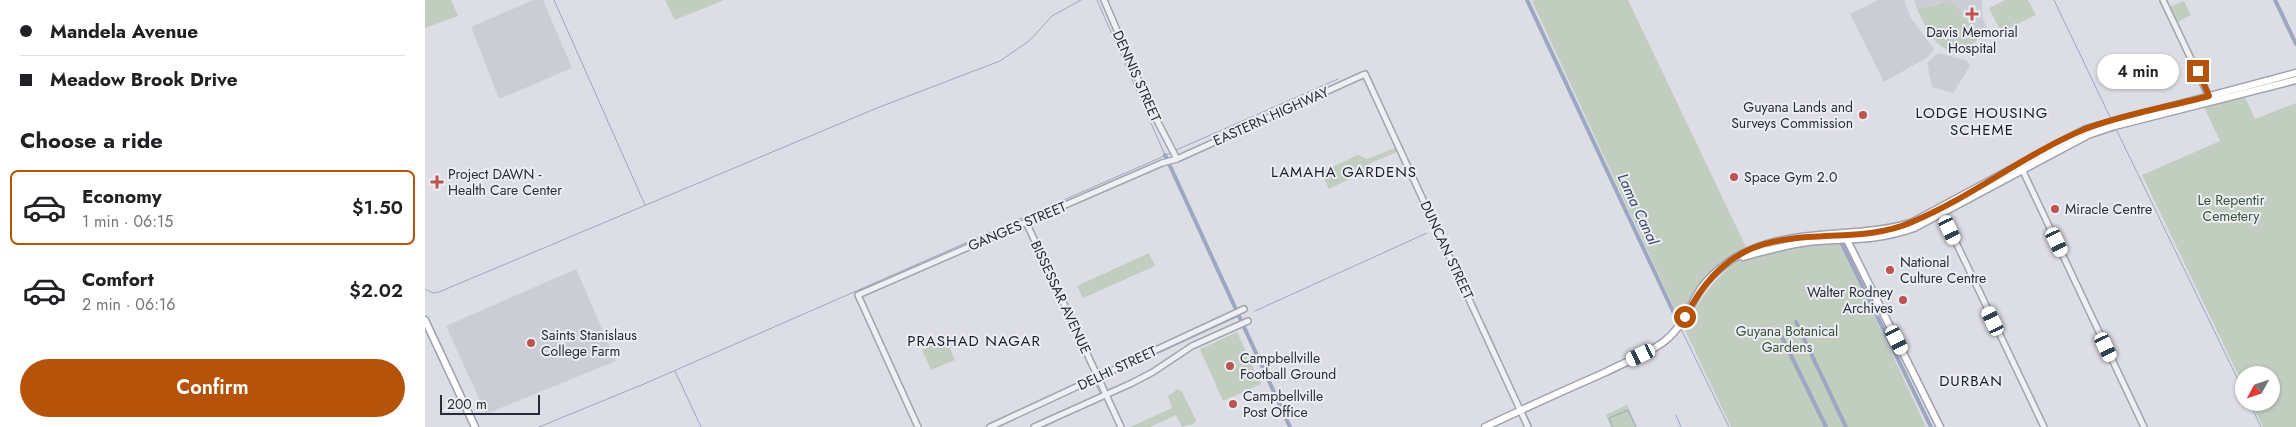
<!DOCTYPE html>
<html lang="en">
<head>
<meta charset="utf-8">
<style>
  :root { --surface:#fff; --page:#f6f6f6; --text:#202124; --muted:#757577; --line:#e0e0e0; --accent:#b45309 }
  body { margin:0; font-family:Jost,sans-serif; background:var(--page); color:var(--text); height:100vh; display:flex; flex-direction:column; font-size:19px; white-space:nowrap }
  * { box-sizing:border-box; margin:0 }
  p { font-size:16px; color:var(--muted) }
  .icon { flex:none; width:28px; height:28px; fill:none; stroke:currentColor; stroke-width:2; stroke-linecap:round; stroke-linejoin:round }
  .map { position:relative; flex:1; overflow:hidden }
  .details { display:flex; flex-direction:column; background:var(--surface); width:425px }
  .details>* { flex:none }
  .hud { display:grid; align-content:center; height:110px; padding:0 20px; background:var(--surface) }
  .needle { width:32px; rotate:230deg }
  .tools { position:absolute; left:1810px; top:366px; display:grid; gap:10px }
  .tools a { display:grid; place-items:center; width:45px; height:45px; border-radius:50%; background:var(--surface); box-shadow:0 1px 4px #0004; font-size:25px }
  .scale { position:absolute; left:15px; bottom:12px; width:100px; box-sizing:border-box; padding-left:5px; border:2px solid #282b39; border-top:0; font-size:14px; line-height:18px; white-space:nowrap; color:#282b39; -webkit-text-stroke:4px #ecedf3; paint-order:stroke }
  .end { position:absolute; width:22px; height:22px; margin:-11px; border:6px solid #b45309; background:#fff; box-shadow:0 0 0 2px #fff }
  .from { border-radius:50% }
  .bubble { position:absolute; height:35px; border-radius:18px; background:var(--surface); box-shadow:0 1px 4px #0004; font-size:16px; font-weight:600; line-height:35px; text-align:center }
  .car { position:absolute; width:15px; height:30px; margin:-15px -8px; border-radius:6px; box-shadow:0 0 4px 1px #0007; background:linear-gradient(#fff 24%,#345 0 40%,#fff 0 76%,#345 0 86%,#fff 0) }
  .hud b { display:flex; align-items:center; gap:18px; height:48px; font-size:19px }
  .hud b+b { border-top:1px solid var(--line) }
  .hud i { width:12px; height:12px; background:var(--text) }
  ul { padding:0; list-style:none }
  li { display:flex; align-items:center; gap:15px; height:75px; margin:0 10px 8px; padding:0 10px; border:2px solid transparent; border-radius:8px }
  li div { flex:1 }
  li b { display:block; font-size:19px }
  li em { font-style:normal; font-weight:600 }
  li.selected { border-color:var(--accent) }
  li>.icon { width:45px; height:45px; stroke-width:1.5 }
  h2 { padding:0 20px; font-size:22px; line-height:60px }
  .cta { display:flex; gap:10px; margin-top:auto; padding:10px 20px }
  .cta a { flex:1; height:58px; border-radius:30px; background:var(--accent); color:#fff; font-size:20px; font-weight:600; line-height:58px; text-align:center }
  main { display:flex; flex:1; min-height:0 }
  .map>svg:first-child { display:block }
  .built { fill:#cbcdd5 }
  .green { fill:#c0cdbf }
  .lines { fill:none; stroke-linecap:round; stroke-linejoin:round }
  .stream { stroke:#9ca7c1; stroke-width:1 }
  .canal { stroke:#9ca7c1; stroke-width:4 }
  .minor-casing { stroke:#a3a5ae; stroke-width:8 }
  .major-casing { stroke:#9ea1af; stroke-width:9 }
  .minor { stroke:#eff0f4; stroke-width:5 }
  .major { stroke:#fff; stroke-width:6 }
  .route { stroke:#b45309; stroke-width:6 }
  .poi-dot { fill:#bc534f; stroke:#ecedf3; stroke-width:2 }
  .labels { text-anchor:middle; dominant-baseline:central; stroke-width:4; stroke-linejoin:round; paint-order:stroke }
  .poi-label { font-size:14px; fill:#282b39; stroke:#ecedf3; text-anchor:start }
  .street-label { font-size:14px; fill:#282b39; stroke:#ecedf3 }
  .park-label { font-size:14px; fill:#375337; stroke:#ecedf3 }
  .neighbourhood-label { font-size:15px; letter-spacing:1px; fill:#1a1d2a; stroke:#ecedf3 }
  .water-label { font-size:15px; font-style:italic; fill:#384468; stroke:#ecedf3 }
</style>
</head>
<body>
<main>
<section class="details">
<div class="hud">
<b><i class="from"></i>Mandela Avenue</b>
<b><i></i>Meadow Brook Drive</b>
</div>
<h2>Choose a ride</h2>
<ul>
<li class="selected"><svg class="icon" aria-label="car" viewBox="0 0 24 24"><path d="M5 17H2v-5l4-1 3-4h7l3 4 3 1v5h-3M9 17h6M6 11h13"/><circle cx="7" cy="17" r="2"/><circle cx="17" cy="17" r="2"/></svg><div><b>Economy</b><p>1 min · 06:15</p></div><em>$1.50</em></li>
<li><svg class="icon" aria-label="car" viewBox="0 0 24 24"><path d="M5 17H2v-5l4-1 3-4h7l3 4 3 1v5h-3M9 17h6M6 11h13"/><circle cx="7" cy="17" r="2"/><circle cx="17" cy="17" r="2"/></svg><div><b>Comfort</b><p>2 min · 06:16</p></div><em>$2.02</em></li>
</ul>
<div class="cta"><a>Confirm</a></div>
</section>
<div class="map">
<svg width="1871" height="427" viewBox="0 0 1871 427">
  <rect width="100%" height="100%" fill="#dddee5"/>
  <g class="built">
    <polygon points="108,0 118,0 147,68 74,99 46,27"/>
    <polygon points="1453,0 1479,0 1486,18 1509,49 1503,57 1459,82 1425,14"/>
    <polygon points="1489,0 1557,0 1558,19 1564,32 1555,36 1531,6 1514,3 1492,9"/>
    <polygon points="1513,53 1541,60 1545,66 1528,93 1507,87 1502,63"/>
    <polygon points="151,269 191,361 61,414 21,326"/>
  </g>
  <g class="green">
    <polygon points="0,0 26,0 33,16 0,28"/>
    <polygon points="240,0 299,0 250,20"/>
    <polygon points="1110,0 1203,0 1321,247 1295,262 1253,316 1107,1"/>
    <polygon points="1580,0 1603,0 1611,15 1576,32 1564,8"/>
    <polygon points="1759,1 1766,15 1752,22 1745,7"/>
    <path d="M1521,2L1531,6L1555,36L1540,53C1511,53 1503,32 1492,9Z"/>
    <polygon points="1819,95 1830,119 1871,103 1871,427 1838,427 1826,403 1846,402 1846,375 1819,375 1819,387 1717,175 1795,141 1778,105"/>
    <polygon points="973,147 974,151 944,164 940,171 904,189 896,172 933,155 942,159"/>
    <path d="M1416,244L1501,427H1306L1259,328C1272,304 1291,274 1316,260C1340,247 1388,245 1416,244Z"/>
    <polygon points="724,253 730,266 658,298 652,286"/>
    <polygon points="812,332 836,384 798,401 775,349"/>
    <polygon points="521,339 530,360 506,370 497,350"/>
    <polygon points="753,389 757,392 771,420 769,424 757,427 751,415 725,427 705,427 747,408 743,396"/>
    <polygon points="1202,405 1212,427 1186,427 1181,415"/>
  </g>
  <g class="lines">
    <g class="stream">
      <polyline points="129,0 220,205"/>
      <polyline points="672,0 740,155"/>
      <polyline points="1629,0 1686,119"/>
      <polyline points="1691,129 1819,392"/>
      <polyline points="749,151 913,79"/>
      <polyline points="0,289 8,293 14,292 452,108 575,61 604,41 627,16 656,0"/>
      <polyline points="830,311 1002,233"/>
      <polyline points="1059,323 1097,407"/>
      <polyline points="1256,329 1304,427"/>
      <polyline points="461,351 496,427"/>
      <polyline points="250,371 276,427"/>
      <polyline points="677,379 814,316"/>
      <polyline points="670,383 676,395"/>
      <polyline points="1824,402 1836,427"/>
      <polyline points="1099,410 1107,427"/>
      <polyline points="1251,415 1256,427"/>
      <polyline points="621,426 678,398"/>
      <polyline points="114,427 219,384 746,153"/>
      <polyline points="572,427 673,380"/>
      <polyline points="1188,427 1184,418 1203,410 1211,427"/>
    </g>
    <g class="canal">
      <polyline points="1102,0 1253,322"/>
      <polyline points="1850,0 1871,44"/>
      <polyline points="740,155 865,427"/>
      <polyline points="1417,244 1506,427"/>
      <polyline points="1371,322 1421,427"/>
      <polyline points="1357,337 1401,427"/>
    </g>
    <g class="minor-casing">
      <g id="minor">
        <polyline points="679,0 725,107 752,159"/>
        <polyline points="1738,0 1785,99"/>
        <polyline points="1596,167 1719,427"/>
        <polyline points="1516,211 1619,427"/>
        <polyline points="601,222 696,427"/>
        <polyline points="493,427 433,295 737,163 752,159 940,74 1103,427"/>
        <polyline points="565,427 819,309"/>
        <polyline points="609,427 707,383 728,372 767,346 823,321"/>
      </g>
    </g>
    <g class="major-casing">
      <g id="major">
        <polyline points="1421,238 1515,427"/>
        <path d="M1318,257C1339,251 1361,245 1383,242C1422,238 1449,242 1489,228L1663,135L1690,126L1871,80"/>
        <polyline points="0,320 50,427"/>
        <path d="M1060,427C1100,408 1140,390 1181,372C1200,362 1224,354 1241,340C1258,326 1265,305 1277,287C1289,271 1309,256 1328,249C1378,228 1436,239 1488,222L1661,129L1871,73"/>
      </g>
    </g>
    <use href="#minor" class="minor"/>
    <use href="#major" class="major"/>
  </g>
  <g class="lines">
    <path class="route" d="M1260,317C1276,287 1296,261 1328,248C1379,228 1437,244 1487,222C1547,197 1600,154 1660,129C1699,114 1743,107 1784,96L1773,71"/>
  </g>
  <g class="poi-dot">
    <path d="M1544.5 6.5h5v5h5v5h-5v5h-5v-5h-5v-5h5z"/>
    <circle cx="1438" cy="115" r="5"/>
    <circle cx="1309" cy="177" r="5"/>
    <path d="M9.5 174.5h5v5h5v5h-5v5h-5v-5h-5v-5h5z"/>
    <circle cx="1630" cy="209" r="5"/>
    <circle cx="1465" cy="270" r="5"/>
    <circle cx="1478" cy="300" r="5"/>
    <circle cx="106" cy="343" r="5"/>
    <circle cx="805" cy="366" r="5"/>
    <circle cx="808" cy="404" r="5"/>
  </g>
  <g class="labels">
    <g class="poi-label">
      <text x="1547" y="32" text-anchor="middle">Davis Memorial<tspan x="1547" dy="16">Hospital</tspan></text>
      <text x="1428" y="107" text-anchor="end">Guyana Lands and<tspan x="1428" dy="16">Surveys Commission</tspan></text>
      <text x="23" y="174">Project DAWN -<tspan x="23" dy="16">Health Care Center</tspan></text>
      <text x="1319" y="177">Space Gym 2.0</text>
      <text x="1640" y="209">Miracle Centre</text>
      <text x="1475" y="262">National<tspan x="1475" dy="16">Culture Centre</tspan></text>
      <text x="1468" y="292" text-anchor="end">Walter Rodney<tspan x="1468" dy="16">Archives</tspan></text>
      <text x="116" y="335">Saints Stanislaus<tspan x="116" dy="16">College Farm</tspan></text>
      <text x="815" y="358">Campbellville<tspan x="815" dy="16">Football Ground</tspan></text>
      <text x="818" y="396">Campbellville<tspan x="818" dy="16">Post Office</tspan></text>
    </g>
    <g class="street-label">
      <text transform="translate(712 76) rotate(66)">DENNIS STREET</text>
      <text transform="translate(846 116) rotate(-24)">EASTERN HIGHWAY</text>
      <text transform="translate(592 226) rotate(-23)">GANGES STREET</text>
      <text transform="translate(1022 250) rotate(65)">DUNCAN STREET</text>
      <text transform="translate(636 297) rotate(65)">BISSESSAR AVENUE</text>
      <text transform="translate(692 368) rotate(-25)">DELHI STREET</text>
    </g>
    <g class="park-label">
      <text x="1806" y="200">Le Repentir<tspan x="1806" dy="16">Cemetery</tspan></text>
      <text x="1362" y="331">Guyana Botanical<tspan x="1362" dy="16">Gardens</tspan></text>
    </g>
    <g class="neighbourhood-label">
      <text x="1557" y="113">LODGE HOUSING<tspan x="1557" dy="17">SCHEME</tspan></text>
      <text x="919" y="172">LAMAHA GARDENS</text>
      <text x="549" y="341">PRASHAD NAGAR</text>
      <text x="1546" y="381">DURBAN</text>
    </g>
    <g class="water-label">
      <text transform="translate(1213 209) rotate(65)">Lama Canal</text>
    </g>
  </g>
</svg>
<div class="tools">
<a><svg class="needle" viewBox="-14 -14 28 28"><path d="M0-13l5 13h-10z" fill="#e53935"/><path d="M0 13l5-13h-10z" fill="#757577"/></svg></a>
</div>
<div class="scale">200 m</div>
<i class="end from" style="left:1260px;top:317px"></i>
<i class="end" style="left:1773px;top:71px"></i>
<div class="bubble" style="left:1672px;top:54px;width:82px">4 min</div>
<i class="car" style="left:1525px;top:230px;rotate:155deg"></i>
<i class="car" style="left:1632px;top:242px;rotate:155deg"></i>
<i class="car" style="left:1568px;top:321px;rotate:335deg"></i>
<i class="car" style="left:1472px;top:340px;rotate:153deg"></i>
<i class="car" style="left:1681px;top:347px;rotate:155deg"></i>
<i class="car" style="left:1216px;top:355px;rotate:244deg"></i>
</div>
</main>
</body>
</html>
